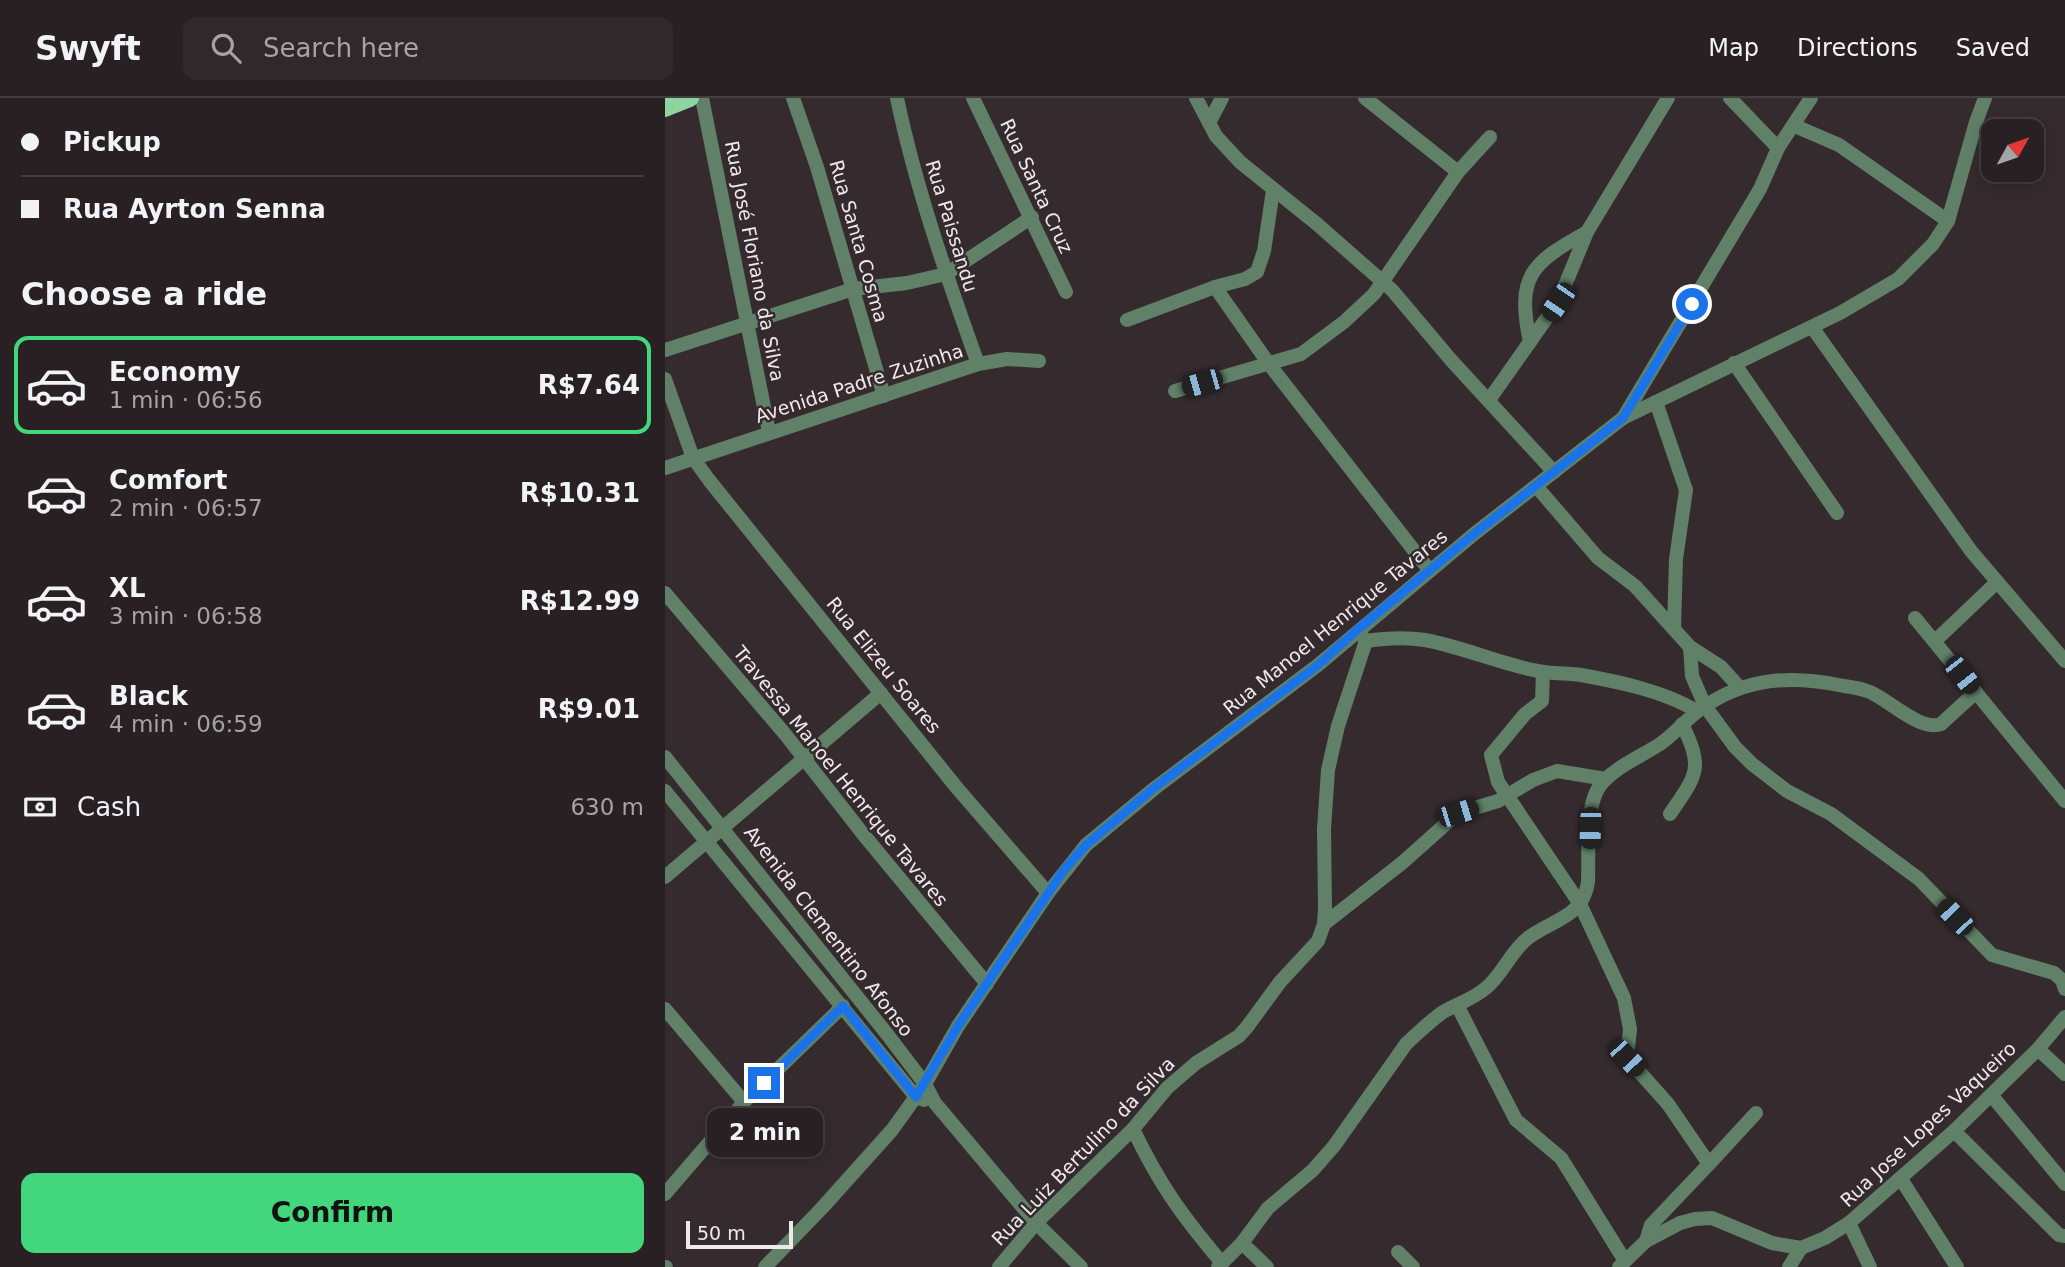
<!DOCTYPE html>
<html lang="en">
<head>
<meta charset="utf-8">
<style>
  :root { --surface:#282023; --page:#30282b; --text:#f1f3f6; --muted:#a5a3a6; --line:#443e41; --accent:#42d77c }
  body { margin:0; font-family:"DejaVu Sans",sans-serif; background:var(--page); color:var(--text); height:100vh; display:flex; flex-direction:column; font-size:26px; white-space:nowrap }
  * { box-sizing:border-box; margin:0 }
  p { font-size:23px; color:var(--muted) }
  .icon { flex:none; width:38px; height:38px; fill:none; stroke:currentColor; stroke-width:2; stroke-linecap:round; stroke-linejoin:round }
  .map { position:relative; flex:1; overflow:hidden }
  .drawer { display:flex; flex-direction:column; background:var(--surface); width:665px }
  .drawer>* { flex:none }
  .banner { display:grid; align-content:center; height:154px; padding:0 21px; background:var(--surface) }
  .needle { width:46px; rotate:50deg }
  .buttons { position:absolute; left:1316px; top:21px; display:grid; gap:14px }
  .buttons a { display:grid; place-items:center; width:63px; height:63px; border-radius:14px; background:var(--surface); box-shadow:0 4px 18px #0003,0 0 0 2px var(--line); font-size:35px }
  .scale { position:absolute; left:21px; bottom:18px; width:107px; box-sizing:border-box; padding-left:7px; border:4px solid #f0e9ec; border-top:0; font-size:19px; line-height:24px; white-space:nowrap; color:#f0e9ec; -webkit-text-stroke:5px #352b2f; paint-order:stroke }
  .end { position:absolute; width:32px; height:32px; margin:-16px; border:9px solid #1a73e8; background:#fff; box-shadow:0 0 0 4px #fff }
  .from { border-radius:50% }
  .bubble { position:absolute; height:49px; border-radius:14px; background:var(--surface); box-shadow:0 4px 18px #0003,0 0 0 2px var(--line); font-size:23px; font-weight:600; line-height:49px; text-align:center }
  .car { position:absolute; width:21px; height:42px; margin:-21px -10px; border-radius:9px; box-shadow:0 0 5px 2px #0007; background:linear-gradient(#222 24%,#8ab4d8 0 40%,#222 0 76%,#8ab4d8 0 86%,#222 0) }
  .banner b { display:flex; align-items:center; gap:24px; height:66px; font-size:26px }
  .banner b+b { border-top:2px solid var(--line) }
  .banner i { width:18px; height:18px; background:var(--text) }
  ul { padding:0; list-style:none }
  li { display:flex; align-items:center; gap:21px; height:98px; margin:0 14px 10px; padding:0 7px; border:4px solid transparent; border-radius:14px }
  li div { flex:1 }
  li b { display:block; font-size:26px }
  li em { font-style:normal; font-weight:600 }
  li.active { border-color:var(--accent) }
  li>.icon { width:63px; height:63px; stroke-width:1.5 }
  h2 { padding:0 21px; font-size:32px; line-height:84px }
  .pay { display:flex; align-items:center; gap:18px; height:77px; padding:0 21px; font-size:26px }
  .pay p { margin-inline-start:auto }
  .action { display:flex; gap:14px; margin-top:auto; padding:14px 21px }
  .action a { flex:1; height:80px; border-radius:14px; background:var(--accent); color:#111; font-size:28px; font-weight:600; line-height:80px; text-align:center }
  header { display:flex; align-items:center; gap:42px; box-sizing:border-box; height:98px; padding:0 35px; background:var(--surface); border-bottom:2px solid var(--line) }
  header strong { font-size:33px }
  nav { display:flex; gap:38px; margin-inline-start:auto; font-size:24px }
  .search { width:490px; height:63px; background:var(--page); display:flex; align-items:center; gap:18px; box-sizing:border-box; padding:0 24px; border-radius:14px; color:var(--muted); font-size:26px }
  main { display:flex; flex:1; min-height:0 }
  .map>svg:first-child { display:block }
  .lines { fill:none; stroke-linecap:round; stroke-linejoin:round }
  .minor { stroke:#608068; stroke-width:14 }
  .tertiary { stroke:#608068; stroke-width:14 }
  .primary { stroke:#8ed3a0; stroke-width:18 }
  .route { stroke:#1a73e8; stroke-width:9 }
  .labels { text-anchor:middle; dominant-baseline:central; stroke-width:5; stroke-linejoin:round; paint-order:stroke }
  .street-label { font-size:19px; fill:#f0e9ec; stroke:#352b2f }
</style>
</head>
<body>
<header>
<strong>Swyft</strong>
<div class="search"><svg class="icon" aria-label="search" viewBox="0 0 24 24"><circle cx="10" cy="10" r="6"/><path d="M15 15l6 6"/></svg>Search here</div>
<nav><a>Map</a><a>Directions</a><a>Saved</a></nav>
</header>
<main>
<section class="drawer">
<div class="banner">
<b><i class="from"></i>Pickup</b>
<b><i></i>Rua Ayrton Senna</b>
</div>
<h2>Choose a ride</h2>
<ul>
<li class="active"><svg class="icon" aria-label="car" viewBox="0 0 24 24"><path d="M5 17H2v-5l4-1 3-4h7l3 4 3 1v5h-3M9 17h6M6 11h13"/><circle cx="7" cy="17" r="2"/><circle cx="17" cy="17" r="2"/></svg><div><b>Economy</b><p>1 min · 06:56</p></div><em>R$7.64</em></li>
<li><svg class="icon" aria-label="car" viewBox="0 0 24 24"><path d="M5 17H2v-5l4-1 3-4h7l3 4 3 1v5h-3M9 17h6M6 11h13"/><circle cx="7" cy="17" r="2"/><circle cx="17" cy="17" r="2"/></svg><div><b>Comfort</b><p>2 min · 06:57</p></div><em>R$10.31</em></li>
<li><svg class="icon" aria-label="car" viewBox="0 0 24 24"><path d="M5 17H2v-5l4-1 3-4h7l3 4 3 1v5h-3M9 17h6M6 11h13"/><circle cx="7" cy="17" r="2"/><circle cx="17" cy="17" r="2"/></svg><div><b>XL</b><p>3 min · 06:58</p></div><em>R$12.99</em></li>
<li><svg class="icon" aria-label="car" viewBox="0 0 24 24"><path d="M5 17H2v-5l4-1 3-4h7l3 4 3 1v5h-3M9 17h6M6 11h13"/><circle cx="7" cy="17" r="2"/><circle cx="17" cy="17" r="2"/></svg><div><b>Black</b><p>4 min · 06:59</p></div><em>R$9.01</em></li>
</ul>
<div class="pay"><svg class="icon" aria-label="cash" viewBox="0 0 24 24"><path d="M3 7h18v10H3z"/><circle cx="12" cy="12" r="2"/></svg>Cash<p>630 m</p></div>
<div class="action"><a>Confirm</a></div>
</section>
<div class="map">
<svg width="1400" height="1169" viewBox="0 0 1400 1169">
  <rect width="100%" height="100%" fill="#352b2f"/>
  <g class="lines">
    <g class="minor">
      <polyline points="37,0 104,334"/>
      <polyline points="128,0 152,69 219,298"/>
      <path d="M232,0C251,91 282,179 313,266"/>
      <polyline points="308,0 401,194"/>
      <polyline points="531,0 551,38 575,64 652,126 727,192 786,262 889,374"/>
      <polyline points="700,0 793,74"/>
      <polyline points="1065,0 1113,50"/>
      <polyline points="544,25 557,0"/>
      <polyline points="1130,28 1174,47 1283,123"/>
      <polyline points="550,189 604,266 765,473"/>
      <polyline points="462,222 550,189 580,181 592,174 599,153 608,92"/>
      <polyline points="1147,229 1306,453 1400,563"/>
      <path d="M865,244C851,178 866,165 922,134"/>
      <polyline points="0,252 188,191 242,185 281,176 367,119"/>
      <polyline points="1069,265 1172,415"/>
      <polyline points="0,281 28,360 44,382 292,690 383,795"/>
      <polyline points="510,293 636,256 679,224 709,196 793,74 825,39"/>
      <polyline points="824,302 893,204 922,134 1003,0"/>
      <polyline points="991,304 1021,392 1011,461 1009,531"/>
      <polyline points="958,320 1095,91 1113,50 1146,0"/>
      <polyline points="0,370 313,266 342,261 374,263"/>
      <polyline points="871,388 933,460 970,488 1025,549 1056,569 1075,590"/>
      <polyline points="0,495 120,636 198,736 322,886"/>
      <polyline points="1250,520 1400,703"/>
      <path d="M697,538L701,543C721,540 741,539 760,542C797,549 831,564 868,572C884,576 900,575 916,577C955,584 998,593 1032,613"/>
      <polyline points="1270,543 1331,485"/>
      <polyline points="1025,549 1027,578 1040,608 1070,649 1087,666 1122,693 1166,716 1254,781 1327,857 1389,875 1397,882 1400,891"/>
      <polyline points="878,574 877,603 860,616 826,657 833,684 915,806 959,900 965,931 962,960 1003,1006 1044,1066 986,1127 981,1143"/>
      <polyline points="0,659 222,936 260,986 270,1005 371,1125 416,1169"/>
      <polyline points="0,693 251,999 259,1002"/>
      <path d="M1005,716C1032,676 1039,671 1017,626"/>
      <polyline points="0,779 216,595"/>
      <polyline points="659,826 737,765 793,715 833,703 868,682 892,673 941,681"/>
      <polyline points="792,907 851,1022 896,1060 960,1163"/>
      <polyline points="0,911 79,1004"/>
      <polyline points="1373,951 1400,976"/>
      <polyline points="1327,998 1400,1086"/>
      <path d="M468,1031C494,1086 518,1119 557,1165"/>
      <polyline points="1289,1033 1394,1137 1400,1138"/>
      <polyline points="1044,1066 1091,1015"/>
      <polyline points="1236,1081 1292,1169"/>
      <polyline points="0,1096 79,1004 178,908"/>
      <polyline points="1184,1125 1205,1169"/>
      <polyline points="577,1145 602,1169"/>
      <polyline points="733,1154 748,1169"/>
      <polyline points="0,1169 1,1169"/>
      <polyline points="334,1169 371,1125 468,1031 502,990 531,965 574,938 582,929 615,884 653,843 659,826 660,810 659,731 663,672 673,628 701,543"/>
      <path d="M553,1169L577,1145L603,1110L648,1072L669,1048L741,946C753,935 765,923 778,914C792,906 808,901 821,890C838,876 845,854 863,840C886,822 918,820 923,784C924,759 920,710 934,689C946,671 977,658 995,646C1010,636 1021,621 1036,611C1080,579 1127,577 1179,588C1187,589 1197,591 1205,594C1224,602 1256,634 1276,626L1311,594"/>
      <polyline points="954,1169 981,1143 1015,1125 1030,1121 1047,1120 1107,1145 1136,1150 1160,1140 1184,1125 1289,1033 1373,951 1400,919"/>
      <polyline points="1124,1169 1136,1150"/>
    </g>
    <polyline class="tertiary" points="100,1169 157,1110 227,1032 260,986 293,928 383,795 421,747 490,690 653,567 809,436 958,320 1175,215 1233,181 1268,146 1283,123 1311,24 1320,0"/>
    <polyline class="primary" points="0,10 25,0"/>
  </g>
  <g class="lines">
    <polyline class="route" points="99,985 178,908 251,999 293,928 337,863 399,772 421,747 489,690 653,567 692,532 809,436 958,320 1027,206"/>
  </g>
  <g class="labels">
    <g class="street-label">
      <text transform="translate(372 88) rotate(65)">Rua Santa Cruz</text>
      <text transform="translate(287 128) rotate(73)">Rua Paissandu</text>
      <text transform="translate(194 143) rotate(74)">Rua Santa Cosma</text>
      <text transform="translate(90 163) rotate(79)">Rua José Floriano da Silva</text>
      <text transform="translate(194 285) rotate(-18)">Avenida Padre Zuzinha</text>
      <text transform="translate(670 524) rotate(-39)">Rua Manoel Henrique Tavares</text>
      <text transform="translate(219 567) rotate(51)">Rua Elizeu Soares</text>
      <text transform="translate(176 678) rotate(51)">Travessa Manoel Henrique Tavares</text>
      <text transform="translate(164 833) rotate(52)">Avenida Clementino Afonso</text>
      <text transform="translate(1263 1026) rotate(-43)">Rua Jose Lopes Vaqueiro</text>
      <text transform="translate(418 1053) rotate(-46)">Rua Luiz Bertulino da Silva</text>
    </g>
  </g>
</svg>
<div class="buttons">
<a><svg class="needle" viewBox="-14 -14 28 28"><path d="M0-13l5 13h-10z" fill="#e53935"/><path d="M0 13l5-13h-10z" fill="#a5a3a6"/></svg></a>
</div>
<div class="scale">50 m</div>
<i class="end from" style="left:1027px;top:206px"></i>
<i class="end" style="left:99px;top:985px"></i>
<div class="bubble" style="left:42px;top:1010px;width:116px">2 min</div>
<i class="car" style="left:893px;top:204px;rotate:214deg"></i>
<i class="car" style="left:537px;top:285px;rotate:254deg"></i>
<i class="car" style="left:1297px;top:577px;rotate:142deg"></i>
<i class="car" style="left:793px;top:715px;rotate:73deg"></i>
<i class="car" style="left:925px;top:730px;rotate:182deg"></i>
<i class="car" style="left:1290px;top:819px;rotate:316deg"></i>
<i class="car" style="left:962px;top:960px;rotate:137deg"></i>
</div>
</main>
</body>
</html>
